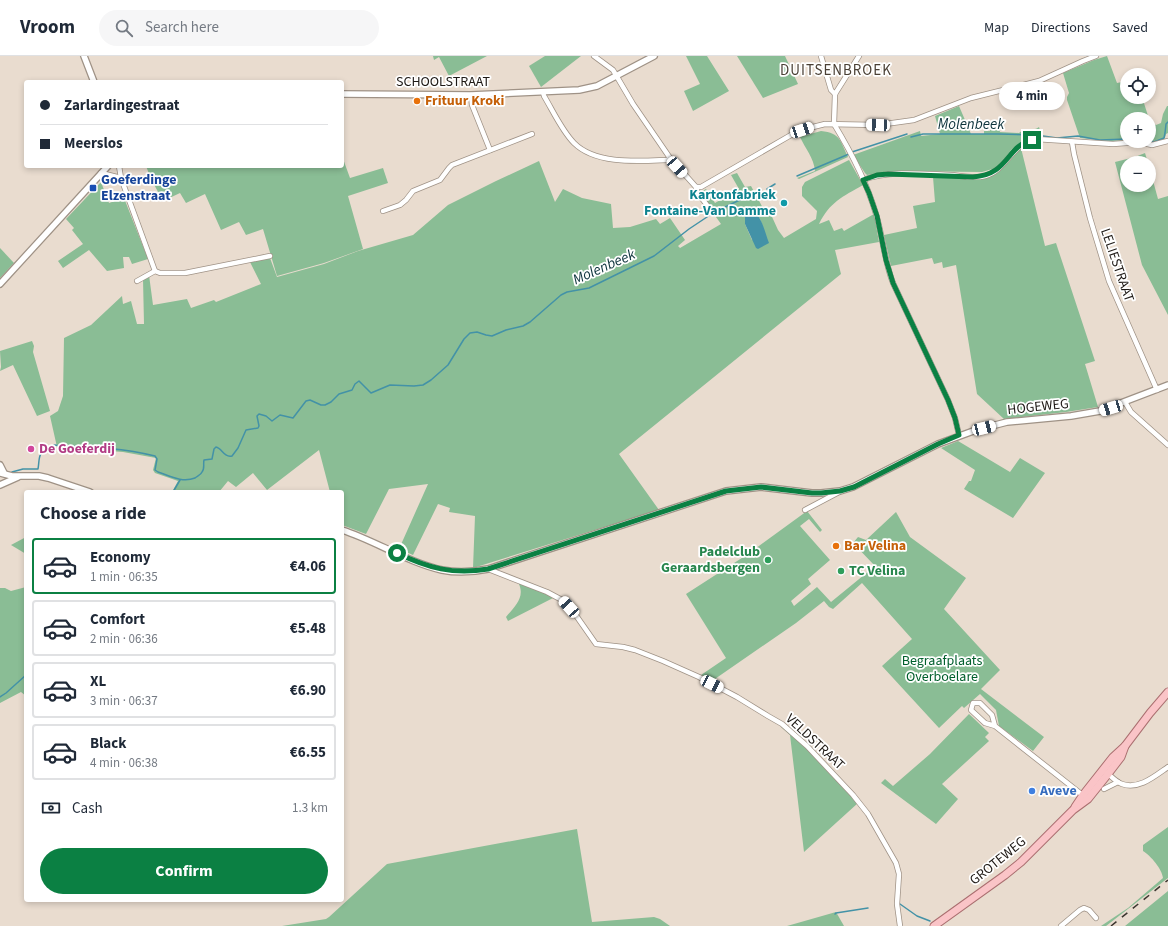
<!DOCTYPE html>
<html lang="en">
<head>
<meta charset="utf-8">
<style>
  :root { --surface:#fff; --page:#f6f6f7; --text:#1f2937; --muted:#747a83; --line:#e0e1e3; --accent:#0b8043 }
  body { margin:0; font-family:"Source Sans 3",sans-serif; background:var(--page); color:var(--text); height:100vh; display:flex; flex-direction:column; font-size:15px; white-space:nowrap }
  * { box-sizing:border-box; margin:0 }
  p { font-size:13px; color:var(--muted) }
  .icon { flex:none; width:22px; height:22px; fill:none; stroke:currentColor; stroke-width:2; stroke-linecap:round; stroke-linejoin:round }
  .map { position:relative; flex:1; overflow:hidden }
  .drawer { position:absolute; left:24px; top:434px; width:320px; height:412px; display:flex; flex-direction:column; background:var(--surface); border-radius:4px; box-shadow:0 2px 6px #0003 }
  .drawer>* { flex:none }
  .hud { position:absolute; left:24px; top:24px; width:320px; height:88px; border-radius:4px; box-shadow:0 2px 6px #0003; display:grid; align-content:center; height:88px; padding:0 16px; background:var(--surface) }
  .fabs { position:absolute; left:1120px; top:12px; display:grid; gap:8px }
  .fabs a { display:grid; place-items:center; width:36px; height:36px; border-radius:50%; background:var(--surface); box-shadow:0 2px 6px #0003; font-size:20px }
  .end { position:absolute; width:18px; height:18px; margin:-9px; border:5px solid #0b8043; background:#fff; box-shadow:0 0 0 2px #fff }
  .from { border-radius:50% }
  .bubble { position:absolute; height:28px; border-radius:14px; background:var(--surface); box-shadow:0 2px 6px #0003; font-size:13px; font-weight:700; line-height:28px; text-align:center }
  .car { position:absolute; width:12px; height:24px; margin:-12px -6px; border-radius:5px; box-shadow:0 0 3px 1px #0007; background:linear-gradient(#fff 24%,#345 0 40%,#fff 0 76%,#345 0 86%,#fff 0) }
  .hud b { display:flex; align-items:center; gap:14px; height:38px; font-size:15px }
  .hud b+b { border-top:1px solid var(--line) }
  .hud i { width:10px; height:10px; background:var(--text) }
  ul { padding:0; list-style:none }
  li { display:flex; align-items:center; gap:12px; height:56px; margin:0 8px 6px; padding:0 8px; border:2px solid var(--line); border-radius:4px }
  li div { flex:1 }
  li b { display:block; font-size:15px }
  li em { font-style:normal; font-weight:700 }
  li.selected { border-color:var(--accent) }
  li>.icon { width:36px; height:36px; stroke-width:1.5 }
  h2 { padding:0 16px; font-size:18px; line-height:48px }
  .pay { display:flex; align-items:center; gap:10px; height:44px; padding:0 16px; font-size:15px }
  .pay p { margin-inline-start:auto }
  .cta { display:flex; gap:8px; margin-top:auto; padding:8px 16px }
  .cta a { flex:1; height:46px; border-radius:24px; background:var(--accent); color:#fff; font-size:16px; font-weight:700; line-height:46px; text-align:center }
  header { display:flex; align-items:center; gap:24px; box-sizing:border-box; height:56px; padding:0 20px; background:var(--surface); border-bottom:1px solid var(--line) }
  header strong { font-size:19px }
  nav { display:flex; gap:22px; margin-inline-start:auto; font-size:14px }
  .search { width:280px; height:36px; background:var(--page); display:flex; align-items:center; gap:10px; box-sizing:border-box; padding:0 14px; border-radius:22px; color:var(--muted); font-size:15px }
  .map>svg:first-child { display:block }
  .green { fill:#8abd95; fill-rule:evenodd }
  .water { fill:#4392a7 }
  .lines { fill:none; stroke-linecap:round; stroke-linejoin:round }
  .stream { stroke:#4392a7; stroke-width:1.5 }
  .minor-casing { stroke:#9f9286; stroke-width:6 }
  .tertiary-casing { stroke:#9f9286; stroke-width:8 }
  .primary-casing { stroke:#aa6f70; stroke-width:9 }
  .minor { stroke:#fff; stroke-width:4.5 }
  .tertiary { stroke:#fff; stroke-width:5.5 }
  .primary { stroke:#fac4c7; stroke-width:7 }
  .rail { stroke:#3b352f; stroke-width:1.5; stroke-dasharray:7 7; stroke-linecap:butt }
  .route { stroke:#0b8043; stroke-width:5 }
  .food-dot { fill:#e8710a; stroke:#fff; stroke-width:1.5 }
  .transit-dot { fill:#1a4fb4; stroke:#fff; stroke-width:1.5 }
  .culture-dot { fill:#0f9aa8; stroke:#fff; stroke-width:1.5 }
  .hotel-dot { fill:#d1479c; stroke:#fff; stroke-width:1.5 }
  .leisure-dot { fill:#2e9e5b; stroke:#fff; stroke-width:1.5 }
  .shop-dot { fill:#3f7fe0; stroke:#fff; stroke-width:1.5 }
  .labels { text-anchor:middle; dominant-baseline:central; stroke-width:3.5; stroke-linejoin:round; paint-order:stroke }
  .street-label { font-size:14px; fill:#1e1915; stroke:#fff }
  .food-label { font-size:14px; font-weight:bold; fill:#c56008; stroke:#fff; text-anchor:start }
  .transit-label { font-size:14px; font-weight:bold; fill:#164399; stroke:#fff; text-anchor:start }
  .culture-label { font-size:14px; font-weight:bold; fill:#0d838f; stroke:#fff; text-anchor:end }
  .hotel-label { font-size:14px; font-weight:bold; fill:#b23c85; stroke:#fff; text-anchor:start }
  .leisure-label { font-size:14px; font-weight:bold; fill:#27864d; stroke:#fff; text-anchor:end }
  .park-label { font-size:14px; fill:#005f2c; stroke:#fff }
  .shop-label { font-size:14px; font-weight:bold; fill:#366cbe; stroke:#fff; text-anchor:start }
  .neighbourhood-label { font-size:15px; letter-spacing:1px; fill:#493f34; stroke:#fff }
  .water-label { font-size:15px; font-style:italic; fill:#0e343d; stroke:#fff }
</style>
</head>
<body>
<header>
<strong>Vroom</strong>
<div class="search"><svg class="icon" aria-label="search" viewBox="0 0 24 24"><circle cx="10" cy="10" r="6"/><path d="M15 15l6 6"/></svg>Search here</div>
<nav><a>Map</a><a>Directions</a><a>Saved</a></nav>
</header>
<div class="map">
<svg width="1168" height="870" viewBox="0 0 1168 870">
  <rect width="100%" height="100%" fill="#e9dccf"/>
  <g class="green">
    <polygon points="433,0 487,0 449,20 439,1 434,4"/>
    <polygon points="545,0 581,0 541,31 529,10"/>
    <polygon points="686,0 707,0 729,35 693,55 684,35 700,28"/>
    <polygon points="737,0 785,0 798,28 763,42"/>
    <path d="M1107,0L1117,27L1127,25V41H1142L1150,66L1156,69L1161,67L1163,58L1167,50H1168V77L1166,78C1164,89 1153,87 1144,85H1149V63H1127V84L1111,85L1080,82L1067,44V41L1069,37L1063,17L1094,4Z"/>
    <path d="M959,50L971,78H984V75H990L992,69L995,68L998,69L1000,76L1019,77C1025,71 1033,76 1039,71L1042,81H1029L1022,85L1011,94L1004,104L996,112L982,116L889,115L867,119L865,117L853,99L920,75L921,80L940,78L935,60Z"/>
    <path d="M821,75C841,77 840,85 848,101L799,123L797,122L815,115C814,102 805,92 800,81Z"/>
    <path d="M1021,92L1045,190L1056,187L1095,305L1085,308L1098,351L1066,356L1004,363L977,338L956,209L943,212L942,206L934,208L932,202L891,210L884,179L917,172L913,150L935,146L933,121L985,122C1002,117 1009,105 1021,92Z"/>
    <polygon points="1145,97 1148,107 1127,107 1127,129 1149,129 1149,110 1158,143 1168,140 1168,259 1142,209 1115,106 1135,101"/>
    <polygon points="342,100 350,122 383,112 388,127 348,140 363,193 324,207 277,220 263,173 246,179 239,166 221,174 205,138 186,147 180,137 163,145 151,123 146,110 342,110"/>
    <path d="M849,104L863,129C842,141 830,146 819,168L829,164L834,175L842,172L844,175L874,158L879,186L835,194L841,218L619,398L659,454L473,512L475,460L449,456L450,452L438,448L413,499L399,493L428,428L389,433L366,478L342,469V436H330L319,394L267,434L253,417L236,431L228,425L219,436H172L178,425L155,417L153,414L156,402L123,396L57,391L50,360L58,355L63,340L64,282L91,269L122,240L123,248L131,245L137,268H144L143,223L149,219L153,249L187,243L191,252L214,244L216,246L261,228L250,206L270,202L277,221L324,208L358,195L413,179L448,149L496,125L539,105L555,146L563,133L582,142L611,148L613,172L630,171L656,163L660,168L670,162L685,184L678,190L680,192L721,168L716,161V158L699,137L706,133L715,147L739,133L731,119L737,117L745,131L751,130L764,154L768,152L778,174L784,182L816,163L817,155L802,140V131L805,126ZM752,155C760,158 761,166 764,174L752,184L745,168Z"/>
    <polygon points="101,126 109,147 124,142 148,203 132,208 129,201 123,201 124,212 107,215 89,194 63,212 58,205 83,188 72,174 74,172 66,163"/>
    <polygon points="0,192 14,207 0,222"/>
    <polygon points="32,285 34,290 33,296 50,355 37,360 13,309 0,315 1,311 0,295"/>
    <polygon points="958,385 1010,416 1020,402 1045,417 1013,462 964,433 969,425 971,425 975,414 941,392"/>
    <polygon points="807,455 822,474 820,476 809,463 800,470 830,504 808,523 811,528 791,545 794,550 817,531 831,546 875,510 853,487 858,481 866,484 896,456 910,481 966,522 944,553 1000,614 981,633 1044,681 1033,695 999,670 996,654 980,638 964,652 962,650 939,672 882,610 912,583 862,527 833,553 829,551 824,545 796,567 712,625 701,619 726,602 686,538 748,498"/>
    <polygon points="26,481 26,498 11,489"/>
    <path d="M518,526L555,541L508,565L506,561C515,550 526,541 518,526Z"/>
    <polygon points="26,531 26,640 21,636 0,647 0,532 5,532 11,535"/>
    <polygon points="969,658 989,677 985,681 989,685 942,728 958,743 936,768 881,727 885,723 893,730 930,698"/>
    <polygon points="783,670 808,692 858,747 804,796 790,679 781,671"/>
    <path d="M1168,771V822L1106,870H1101L1128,852L1163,822C1162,813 1151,800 1143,795V789Z"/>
    <polygon points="577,773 592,866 654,861 660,863 670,870 282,870 326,863 329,861 387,808"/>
    <polygon points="1168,835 1168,870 1124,870 1125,870"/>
    <polygon points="836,856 844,870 787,870"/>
  </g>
  <path class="water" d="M752,155C762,159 765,177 769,187L758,193L756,192L745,168V158Z"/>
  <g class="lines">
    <g class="stream">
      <polyline points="911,81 923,78 998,78 1036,79 1057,82 1078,80 1100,84 1127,83"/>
      <polyline points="1149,84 1154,86 1164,82 1165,77 1166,68 1168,66"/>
      <polyline points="852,96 907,78"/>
      <polyline points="797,120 849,98"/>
      <polyline points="767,133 775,128"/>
      <polyline points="715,156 756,136"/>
      <path d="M12,416L23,413H38C40,401 37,398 49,392C51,391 53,389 55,389L60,390C92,391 125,392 155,400L157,403L155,414L158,416C170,420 182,427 195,422C197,420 201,419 202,416C205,413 203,408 204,404L212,403L214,393L216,391C222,392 224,402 232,400L238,392L246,374L258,372L259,370L257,360L259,358L266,360L272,365L280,359L293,362L306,345L310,344L321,349H325L331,346L339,338L352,334L355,328L359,325L371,337L390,329L414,330L423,329L431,324L448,309L464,283L470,277L477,276L486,279L492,280L506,274L523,270L530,266L561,239L567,236L589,232L654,200L689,173L710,159"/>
      <polyline points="173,436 180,424"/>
      <polyline points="0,641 6,637 26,619"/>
      <polyline points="900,848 917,860 930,865"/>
      <polyline points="835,858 836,857 868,852"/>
    </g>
    <g class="minor-casing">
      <g id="minor">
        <polyline points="594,0 613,14 633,48 670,102 696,131 697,136 713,157"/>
        <polyline points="821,0 831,34 835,38"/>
        <path d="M543,36L544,40C553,55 562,75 574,87C596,109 639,105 667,104L670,102"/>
        <polyline points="471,39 472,49 490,94"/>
        <path d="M834,68C851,96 867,127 876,158C883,181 884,204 893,227L948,344L955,362L959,379"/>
        <polyline points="834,68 835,38 859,0"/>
        <polyline points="1072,86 1074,98 1090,162 1109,225 1157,334"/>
        <polyline points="119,110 121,122 155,215"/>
        <polyline points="101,117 121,122"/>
        <path d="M863,124C890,114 923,118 951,119C962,120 974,123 985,120C1007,114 1011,88 1036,83L1113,88L1139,86L1152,89L1168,85"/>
        <polyline points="696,131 701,131 791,79 813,71 825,68 878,69 914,64 971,42 1039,25 1083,5 1096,0"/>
        <polyline points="383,155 400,149 406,144 413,135 440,124 449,112 452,109 532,78"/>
        <polyline points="137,225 155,215 160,217 185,217 270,200"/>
        <polyline points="1125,346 1131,356 1168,389"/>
        <polyline points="805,454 839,436"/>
        <polyline points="488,513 547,536 562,544 575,558 596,588 623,591 635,594 663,605 699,621 737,641 768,660 782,668 807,690 853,739 868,758 896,807 899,818 897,848 900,870"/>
        <polyline points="995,670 985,667 971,654 973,647 980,647 992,659 995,670 1085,741"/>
        <path d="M1107,717C1111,720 1116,726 1122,728C1139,734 1155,720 1168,711"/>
        <polyline points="1104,733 1118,726"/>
        <polyline points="1061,870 1080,854 1084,852 1089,854 1096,862"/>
      </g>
    </g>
    <g class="tertiary-casing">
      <g id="tertiary">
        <polyline points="84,0 94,26"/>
        <polyline points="342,38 471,39 579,34 597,30 654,0"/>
        <polyline points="0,228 108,110"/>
        <polyline points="0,409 4,417"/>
        <polyline points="0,417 12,420 39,420 48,422 90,436"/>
        <polyline points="0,429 18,421"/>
        <path d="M342,474C376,485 407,506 442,514C457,517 473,516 488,513L726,435L761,431L812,437H821L840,435L853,431L938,388L976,374L1007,366L1071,360L1100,355L1168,329"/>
      </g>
    </g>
    <g class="primary-casing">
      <g id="primary">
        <polyline points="1075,751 1083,739 1113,701 1125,690 1150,657 1168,636"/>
        <polyline points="934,870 1005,819 1021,806 1073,754 1088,743 1108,718 1121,701 1125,690"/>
      </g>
    </g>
    <use href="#minor" class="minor"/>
    <use href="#tertiary" class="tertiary"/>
    <use href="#primary" class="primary"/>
    <polyline class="rail" points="1111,870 1168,824"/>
  </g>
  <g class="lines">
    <path class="route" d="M397,497C428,512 453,519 488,513L726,435L761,431L812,437H821L840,435L854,431L938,388L959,379L955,362L948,344L893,227L886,204L877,160L869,137L863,124L877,119L888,118L973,121C1009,119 1006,90 1032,84"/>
  </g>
  <g class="food-dot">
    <circle cx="417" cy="45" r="4"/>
    <circle cx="836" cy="490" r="4"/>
  </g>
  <rect class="transit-dot" x="89" y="128" width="8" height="8" rx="2"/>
  <circle class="culture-dot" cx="784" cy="147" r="4"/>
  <circle class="hotel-dot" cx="31" cy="393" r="4"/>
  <g class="leisure-dot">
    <circle cx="768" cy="504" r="4"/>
    <circle cx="841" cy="515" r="4"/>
  </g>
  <circle class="shop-dot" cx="1032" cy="735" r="4"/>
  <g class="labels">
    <g class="street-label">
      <text x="443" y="26">SCHOOLSTRAAT</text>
      <text transform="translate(1117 209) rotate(71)">LELIESTRAAT</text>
      <text transform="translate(1038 351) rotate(-6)">HOGEWEG</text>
      <text transform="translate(815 686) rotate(43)">VELDSTRAAT</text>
      <text transform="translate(998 805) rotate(-39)">GROTEWEG</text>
    </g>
    <g class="food-label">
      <text x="425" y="45">Frituur Kroki</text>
      <text x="844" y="490">Bar Velina</text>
    </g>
    <g class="transit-label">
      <text x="101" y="124">Goeferdinge<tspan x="101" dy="16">Elzenstraat</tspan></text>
    </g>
    <g class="culture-label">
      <text x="776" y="139">Kartonfabriek<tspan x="776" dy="16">Fontaine-Van Damme</tspan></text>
    </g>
    <g class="hotel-label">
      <text x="39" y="393">De Goeferdij</text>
    </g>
    <g class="leisure-label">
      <text x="760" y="496">Padelclub<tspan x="760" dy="16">Geraardsbergen</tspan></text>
      <text x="849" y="515" text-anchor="start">TC Velina</text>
    </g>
    <g class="park-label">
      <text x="942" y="605">Begraafplaats<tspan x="942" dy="16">Overboelare</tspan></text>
    </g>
    <g class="shop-label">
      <text x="1040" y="735">Aveve</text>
    </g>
    <g class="neighbourhood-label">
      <text x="836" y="14">DUITSENBROEK</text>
    </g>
    <g class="water-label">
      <text x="971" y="68">Molenbeek</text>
      <text transform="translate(604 211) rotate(-24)">Molenbeek</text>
    </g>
  </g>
</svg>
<div class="fabs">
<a><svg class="icon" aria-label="locate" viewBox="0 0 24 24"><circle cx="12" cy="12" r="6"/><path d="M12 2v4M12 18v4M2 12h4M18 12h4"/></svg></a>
<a>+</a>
<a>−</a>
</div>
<i class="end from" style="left:397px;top:497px"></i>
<i class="end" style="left:1032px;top:84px"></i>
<div class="bubble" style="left:999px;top:26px;width:66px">4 min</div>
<i class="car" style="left:878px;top:69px;rotate:272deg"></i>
<i class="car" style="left:802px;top:74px;rotate:72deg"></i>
<i class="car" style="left:677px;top:111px;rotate:138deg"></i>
<i class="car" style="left:1111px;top:352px;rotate:253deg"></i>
<i class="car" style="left:984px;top:372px;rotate:76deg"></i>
<i class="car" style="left:569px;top:551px;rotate:318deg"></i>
<i class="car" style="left:712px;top:628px;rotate:117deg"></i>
<div class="hud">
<b><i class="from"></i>Zarlardingestraat</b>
<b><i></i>Meerslos</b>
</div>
<section class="drawer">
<h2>Choose a ride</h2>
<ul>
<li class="selected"><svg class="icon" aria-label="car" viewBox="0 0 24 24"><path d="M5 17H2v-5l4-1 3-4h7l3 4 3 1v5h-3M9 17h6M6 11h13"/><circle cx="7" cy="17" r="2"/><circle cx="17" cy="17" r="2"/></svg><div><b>Economy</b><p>1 min · 06:35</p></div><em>€4.06</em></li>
<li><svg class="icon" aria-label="car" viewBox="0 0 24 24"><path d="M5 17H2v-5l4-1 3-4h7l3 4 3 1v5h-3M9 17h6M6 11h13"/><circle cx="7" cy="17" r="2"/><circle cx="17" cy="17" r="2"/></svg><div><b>Comfort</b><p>2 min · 06:36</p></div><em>€5.48</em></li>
<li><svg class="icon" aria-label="car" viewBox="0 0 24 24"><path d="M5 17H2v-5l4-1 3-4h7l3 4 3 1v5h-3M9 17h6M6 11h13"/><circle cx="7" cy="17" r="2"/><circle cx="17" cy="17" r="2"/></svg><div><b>XL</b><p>3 min · 06:37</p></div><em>€6.90</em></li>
<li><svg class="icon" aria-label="car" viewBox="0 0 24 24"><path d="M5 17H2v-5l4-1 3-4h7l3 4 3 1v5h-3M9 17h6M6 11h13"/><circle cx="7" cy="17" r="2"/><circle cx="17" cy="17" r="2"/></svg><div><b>Black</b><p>4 min · 06:38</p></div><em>€6.55</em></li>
</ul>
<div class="pay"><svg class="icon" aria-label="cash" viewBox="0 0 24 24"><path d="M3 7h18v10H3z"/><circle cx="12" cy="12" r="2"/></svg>Cash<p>1.3 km</p></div>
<div class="cta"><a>Confirm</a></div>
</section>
</div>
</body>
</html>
